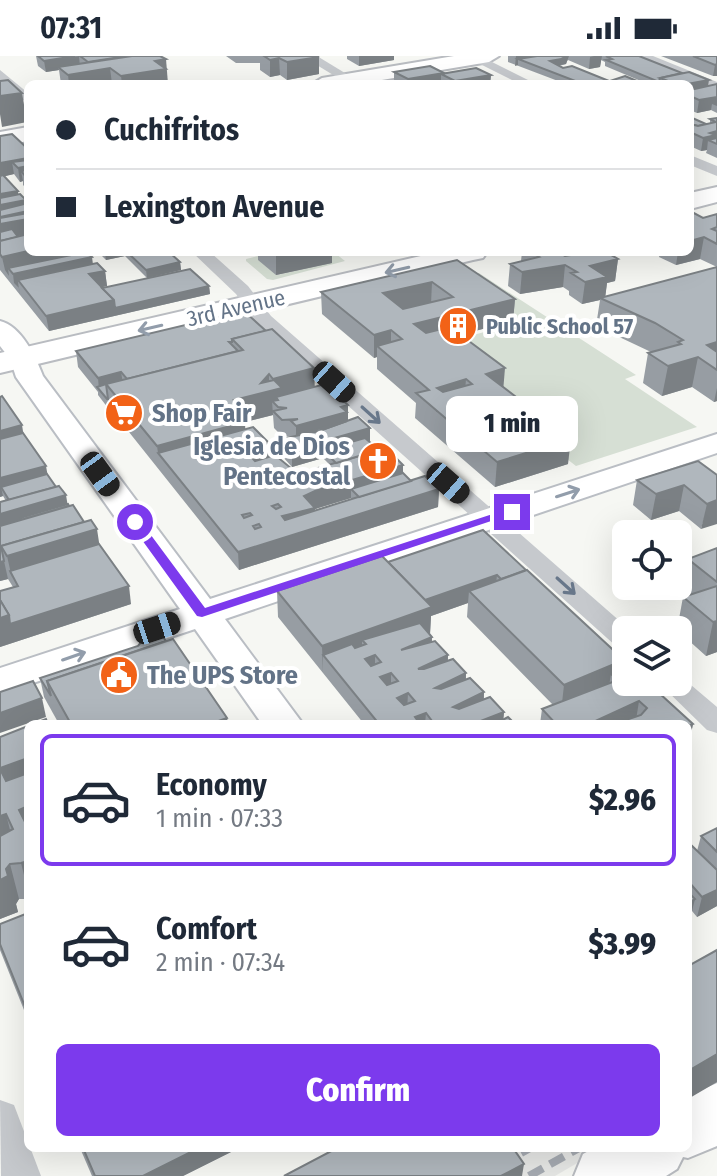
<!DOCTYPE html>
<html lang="en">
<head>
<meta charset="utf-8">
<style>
  :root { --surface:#fff; --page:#f6f6f7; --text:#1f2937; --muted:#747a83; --line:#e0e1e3; --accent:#7c3aed }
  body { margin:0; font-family:"Fira Sans Condensed",sans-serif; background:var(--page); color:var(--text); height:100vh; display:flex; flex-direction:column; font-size:30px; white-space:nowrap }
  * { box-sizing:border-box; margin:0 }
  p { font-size:26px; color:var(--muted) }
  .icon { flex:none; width:44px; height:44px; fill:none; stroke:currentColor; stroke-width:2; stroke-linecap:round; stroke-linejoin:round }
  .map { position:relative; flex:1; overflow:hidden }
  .panel { position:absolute; left:24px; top:664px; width:668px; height:432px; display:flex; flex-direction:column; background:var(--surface); border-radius:12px; box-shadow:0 8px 32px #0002 }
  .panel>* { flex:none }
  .banner { position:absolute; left:24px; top:24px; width:670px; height:176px; border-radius:12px; box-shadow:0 8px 32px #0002; display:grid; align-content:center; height:176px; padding:0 32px; background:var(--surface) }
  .buttons { position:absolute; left:612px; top:464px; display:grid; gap:16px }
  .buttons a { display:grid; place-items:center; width:80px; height:80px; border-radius:12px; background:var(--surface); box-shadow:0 8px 32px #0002; font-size:40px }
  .end { position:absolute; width:36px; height:36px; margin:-18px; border:10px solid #7c3aed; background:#fff; box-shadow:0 0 0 4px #fff }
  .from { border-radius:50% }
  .bubble { position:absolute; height:56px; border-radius:12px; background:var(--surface); box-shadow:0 8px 32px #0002; font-size:26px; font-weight:800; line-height:56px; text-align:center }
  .car { position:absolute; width:24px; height:48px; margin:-24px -12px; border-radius:10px; box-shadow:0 0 6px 2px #0007; background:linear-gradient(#222 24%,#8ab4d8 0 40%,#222 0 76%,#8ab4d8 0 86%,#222 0) }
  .banner b { display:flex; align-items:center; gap:28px; height:76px; font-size:30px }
  .banner b+b { border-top:2px solid var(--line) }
  .banner i { width:20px; height:20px; background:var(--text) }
  ul { padding:14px 0 0; list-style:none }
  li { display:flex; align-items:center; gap:24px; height:132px; margin:0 16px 12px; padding:0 16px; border:4px solid transparent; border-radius:12px }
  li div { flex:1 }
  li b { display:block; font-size:30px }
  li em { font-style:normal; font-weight:800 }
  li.on { border-color:var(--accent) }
  li>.icon { width:72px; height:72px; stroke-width:1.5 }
  .action { display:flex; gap:16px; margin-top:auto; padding:16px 32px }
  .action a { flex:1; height:92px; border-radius:12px; background:var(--accent); color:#fff; font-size:32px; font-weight:800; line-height:92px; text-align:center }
  .status { display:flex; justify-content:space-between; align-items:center; height:56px; padding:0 40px; background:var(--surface); direction:ltr }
  .status svg { height:22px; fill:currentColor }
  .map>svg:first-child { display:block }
  .built { fill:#e7e8e6 }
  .green { fill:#d6dfd4 }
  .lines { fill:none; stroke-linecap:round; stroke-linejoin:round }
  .secondary-casing { stroke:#babec4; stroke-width:4 }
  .primary-casing { stroke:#b9bcc1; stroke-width:4 }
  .street { fill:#c6c9cd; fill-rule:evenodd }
  .secondary { fill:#fff; fill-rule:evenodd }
  .primary { fill:#fff; fill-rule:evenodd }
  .rail { stroke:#a6abb2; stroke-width:8; stroke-dasharray:16 8; stroke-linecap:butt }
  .wall { fill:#979da3; fill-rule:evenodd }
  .shaded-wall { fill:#7b8084 }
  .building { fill:#b0b7bd; stroke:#7b8084; stroke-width:2; fill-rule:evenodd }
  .oneway { stroke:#929dab }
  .oneway2 { stroke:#68778a }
  .route { fill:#7c3aed }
  .labels { text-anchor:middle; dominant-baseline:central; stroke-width:8; stroke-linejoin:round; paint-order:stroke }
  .far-street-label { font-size:22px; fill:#637387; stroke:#fff }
  .far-poi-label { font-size:22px; font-weight:bold; fill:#637387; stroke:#fff; text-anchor:start }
  .poi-label { font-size:26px; font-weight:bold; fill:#637387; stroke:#fff; text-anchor:start }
</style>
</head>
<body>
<div class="status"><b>07:31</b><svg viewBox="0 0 49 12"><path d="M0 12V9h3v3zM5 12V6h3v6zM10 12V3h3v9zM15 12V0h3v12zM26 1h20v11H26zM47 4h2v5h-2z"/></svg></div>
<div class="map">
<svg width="717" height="1120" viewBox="0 0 717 1120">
  <rect width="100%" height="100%" fill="#f6f7f3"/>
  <polygon class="built" points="401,1092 603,1092 555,1120 349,1120"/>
  <g class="green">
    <polygon points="275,196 277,219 331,207 323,200 335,197 345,205 273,224 267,223 246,205 246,203"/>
    <polygon points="479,217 636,319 625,323 697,371 576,410 490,343 418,294 517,267 454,223"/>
  </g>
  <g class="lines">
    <g class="secondary-casing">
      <path id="secondary" d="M0,265C21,270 36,301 43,320L210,543L717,378V397L225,563L303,668H262L195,573L0,638V612L180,553L16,321L10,303L0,290Z"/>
    </g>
    <g class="primary-casing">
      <g id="primary">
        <polygon points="454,0 499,0 489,6 358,28 312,28 322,22"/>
        <polygon points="28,71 28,85 0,90 0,76"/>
        <polygon points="717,131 717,146 690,153 690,137"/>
        <polygon points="438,196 487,196 483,202 473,204 0,317 0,297"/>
        <polygon points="717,1027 717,1090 688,1102 683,1101 677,1113 666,1120 574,1120 583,1098 594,1092 688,1092 688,1040"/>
      </g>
    </g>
    <g class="street">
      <polygon points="302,0 317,0 363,28 348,28"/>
      <polygon points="464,0 480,0 536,28 520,28"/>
      <polygon points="636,0 653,0 717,26 717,34"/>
      <polygon points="0,14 28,37 28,48 0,25"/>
      <polygon points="690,99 717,110 717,120 690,109"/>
      <polygon points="192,196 210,196 248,230 271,260 630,574 626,574 626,594 617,591 257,268 236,238"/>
      <polygon points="678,618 717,651 717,677 707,674 658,626 678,626"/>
      <polygon points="0,1044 14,1049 41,1120 1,1120"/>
    </g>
    <use href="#secondary" class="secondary"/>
    <use href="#primary" class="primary"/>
    <g class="rail">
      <polyline points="479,1120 530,1092"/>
      <polyline points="529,1120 579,1092"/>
    </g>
  </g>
  <g class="wall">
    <polygon points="36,0 126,0 168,28 61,28 59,14 46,16 38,10"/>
    <polygon points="226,0 316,0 319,1 319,18 287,24 280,19 270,21 260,14 260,7 236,7"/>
    <polygon points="347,0 394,0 394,4 359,10 347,3"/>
    <polygon points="508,0 639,0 708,30 717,28 717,57 711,54 697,57 690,54 690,28 648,28 605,10 605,6 601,4 600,11 589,13 568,4 567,5 566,8 559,10 609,25 644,28 566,28 508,6"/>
    <polygon points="661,0 717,0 717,20 713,20"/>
    <polygon points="394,16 491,19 490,28 394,28"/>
    <polygon points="690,61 706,68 710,67 710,63 717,62 717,102 706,97 707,94 701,95 690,90"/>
    <polygon points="0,80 28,93 28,134 23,129 23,125 20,126 14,118 4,120 18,135 18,138 26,144 26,148 18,180 93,208 105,215 107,230 101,231 102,232 209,230 210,238 49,275 0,214"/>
    <polygon points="717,158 717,345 714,346 692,331 662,340 643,327 648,297 651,296 596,270 600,244 582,248 569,239 569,235 563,231 520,238 508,230 510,208 521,205 522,196 558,196 565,200 618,203 615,225 607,227 605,241 717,211 700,203 676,209 659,201 660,196 690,196 703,162"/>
    <polygon points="101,196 169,196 180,206 181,214 147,222 125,200 106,204 102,200"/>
    <polygon points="258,196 332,196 332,207 276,219 258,204"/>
    <polygon points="457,204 515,243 513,265 460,279 568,408 495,431 415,362 416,347 377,313 377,301 374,302 322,258 321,236"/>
    <path d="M244,255L315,331L348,349V364L370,372V386L411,425L439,433L438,451L239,514L109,351L108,352L98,339V336L78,311L76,295ZM273,359L274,372L283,381L291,380L281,383L282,400L292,411L323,402L330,409L298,418L269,401L245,374V366ZM351,442L352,443L315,454V453Z"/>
    <polygon points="0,341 47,418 68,448 99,488 131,548 0,591 0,535 13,531 8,523 0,525 0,446 6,445 3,440 0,441"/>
    <polygon points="717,419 701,473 679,455 651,464 633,449 637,424"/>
    <polygon points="483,474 624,604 623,613 626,612 626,626 647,626 693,668 689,687 688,668 540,668 542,653 553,649 467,561 468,547 431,560 430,578 432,581 432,586 435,585 448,599 448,604 453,603 466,617 466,623 470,622 484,636 484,643 490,641 504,656 503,664 508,661 515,668 364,668 278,561 277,535 382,500 388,506"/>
    <polygon points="717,492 717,596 706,600 677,574 683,541 686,540 681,536 688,503"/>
    <polygon points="40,622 227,662 228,668 59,668 44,641"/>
    <polygon points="28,670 28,843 19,843 16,848 18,856 0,863 0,681"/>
    <polygon points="717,772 717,850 697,861 692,855 690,863 688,864 688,786 697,795 701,780"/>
    <polygon points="28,857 28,964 0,894 0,868"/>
    <polygon points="80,1092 239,1092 183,1120 92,1120"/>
  </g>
  <g class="shaded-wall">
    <polygon points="79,0 80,11 58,11 59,14 46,16 44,5"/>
    <polygon points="359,0 394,0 394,4 359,10"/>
    <polygon points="516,0 552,0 518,3 518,9 515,10"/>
    <polygon points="560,0 569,0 566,8 549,11 550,5"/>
    <polygon points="594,0 602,0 600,11 589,13 590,1"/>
    <polygon points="319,1 319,18 287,24 287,6"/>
    <polygon points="279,2 280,19 270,21 270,4"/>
    <polygon points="166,3 168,28 122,28 121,20 155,5"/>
    <polygon points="717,8 717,20 713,20 715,9"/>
    <polygon points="110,12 112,28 69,28 68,19"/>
    <polygon points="441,18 441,28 408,28 408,23"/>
    <polygon points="491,19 490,28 455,28 455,25"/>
    <polygon points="709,24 707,36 690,39 690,28"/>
    <polygon points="0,32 22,37 27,66 2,71 0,58"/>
    <polygon points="717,41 717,50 712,48 711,54 697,57 699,44"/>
    <polygon points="717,75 717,88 708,84 707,94 701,95 703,82 710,77"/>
    <polygon points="28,102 28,126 27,122 21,115 23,125 20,126 18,112 12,106 14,118 2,121 0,132 0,107"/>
    <polygon points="18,135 19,145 26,144 28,155 28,178 0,184 0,138"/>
    <polygon points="704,181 700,203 676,209 678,196 690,196 690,185"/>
    <polygon points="28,194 28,196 84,196 92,201 94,216 18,226 20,240 19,232 14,227 13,218 8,212 9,220 5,214 2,201"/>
    <polygon points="109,196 125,196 125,200 106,204 105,197"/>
    <polygon points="282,196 332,196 332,207 276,219 276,197"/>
    <polygon points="618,203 615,225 607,227 605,243 600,242 600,244 582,248 585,226 590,210"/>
    <polygon points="180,206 181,214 147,222 146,214"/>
    <polygon points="565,209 563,231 520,238 522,216"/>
    <polygon points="105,215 107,230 91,234 89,218"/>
    <polygon points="432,226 431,248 383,260 383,237"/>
    <polygon points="209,230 210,238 49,275 46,260 114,244"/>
    <polygon points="515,243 513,265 414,291 414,268"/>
    <polygon points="391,274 391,297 377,290 377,301 374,302 374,279"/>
    <polygon points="717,286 717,313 707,289"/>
    <polygon points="698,301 692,331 662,340 668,310"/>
    <polygon points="314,312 315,336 278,344 276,341 276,349 272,345 273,359 245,366 246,391 158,397 157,390 234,344 261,327 269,318 269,335 273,323"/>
    <polygon points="505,312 503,336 486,318"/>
    <polygon points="121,316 124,333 106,328 99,334 98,322"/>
    <polygon points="466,323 464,347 436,356 437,332"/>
    <polygon points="717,332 717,345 714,346"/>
    <polygon points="348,349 348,366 370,372 370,389 323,394 323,402 292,411 292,394 296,379 296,370"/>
    <polygon points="518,365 516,390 499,371"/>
    <polygon points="22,369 26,394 0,401 0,375"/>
    <polygon points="571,383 568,408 495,431 497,406"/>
    <polygon points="268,386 269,404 245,410 244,393"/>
    <polygon points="403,409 403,426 351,433 351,442 315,453 316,470 282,478 282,460 304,440 315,435"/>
    <polygon points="46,410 49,427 1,431 3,440 0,441 0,422"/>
    <polygon points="684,429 679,455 651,464 656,438"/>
    <polygon points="439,433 438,451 239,514 238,496"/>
    <polygon points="66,439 69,457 20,462 22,471 0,477 0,458"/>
    <polygon points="717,444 717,468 701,473 707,448"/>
    <polygon points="97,473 102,506 10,515 12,522 7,500"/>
    <polygon points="4,505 8,523 0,525 0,506"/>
    <polygon points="497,519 495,537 469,535 468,547 431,560 430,578 366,602 366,588 362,584 362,603 323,599 323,617 322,590 419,546"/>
    <polygon points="129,530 131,548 0,591 0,562"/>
    <polygon points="717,565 717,596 706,600 713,566"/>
    <polygon points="432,581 431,600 401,594"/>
    <polygon points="375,599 375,618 365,603"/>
    <polygon points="448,599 447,618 418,613"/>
    <polygon points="624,604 620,632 618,624 611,618 608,636 561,656 564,629"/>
    <polygon points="391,617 391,636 380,621"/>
    <polygon points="466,617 465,636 435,632"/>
    <polygon points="484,636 483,655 456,668 453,651"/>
    <polygon points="408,637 407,656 397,642"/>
    <polygon points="42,642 46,661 0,677 0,657"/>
    <polygon points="639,645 636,664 628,668 589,668"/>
    <polygon points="504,656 503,668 473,668"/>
    <polygon points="426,657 425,668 414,668 415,661"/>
    <polygon points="227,662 228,668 210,668"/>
    <polygon points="693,668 689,687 688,687 688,670"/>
    <polygon points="28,702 28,740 8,747 0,712"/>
    <polygon points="28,750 28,789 19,754"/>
    <polygon points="6,758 15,794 0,798 0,760"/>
    <polygon points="28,805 28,835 21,807"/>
    <polygon points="10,808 19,843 16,848 18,856 0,863 0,824"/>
    <polygon points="717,834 717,850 697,861 702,841"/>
    <polygon points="695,843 690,863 688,864 688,847"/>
    <polygon points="717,998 717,1026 688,1043 688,1015"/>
    <polygon points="199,1092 239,1092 183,1120 143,1120"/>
    <polygon points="524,1108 522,1120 501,1120"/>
  </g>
  <g class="building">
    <polygon points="38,0 75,0 44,5"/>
    <polygon points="80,0 127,0 88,6"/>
    <polygon points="132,0 160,0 166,3 155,5 166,13 121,20 110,12 68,19 58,11"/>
    <polygon points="264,0 316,0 319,1 287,6 279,2 270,4"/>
    <polygon points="537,0 561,0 567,2 550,5 563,12 572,10 609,25 583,28 518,3"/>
    <polygon points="606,0 639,0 682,17 660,22 659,26 606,4 612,3"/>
    <polygon points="693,0 717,0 717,8 715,9"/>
    <polygon points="430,10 444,17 408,23 394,16"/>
    <polygon points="476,12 491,19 455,25 441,18"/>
    <polygon points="689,16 709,24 687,28 676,28 660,22"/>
    <polygon points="625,20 644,28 583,28 607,26"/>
    <polygon points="8,24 22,37 0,40 0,25"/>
    <polygon points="717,28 717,41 699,44 690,40 690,34"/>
    <polygon points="690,61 706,68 698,70 690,68"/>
    <polygon points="717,62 717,75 710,77 716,79 703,82 690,76 690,68 698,70 716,66 710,63"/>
    <polygon points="12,78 28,93 28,102 0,107 0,80"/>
    <polygon points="717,82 717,88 708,84"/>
    <polygon points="28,104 28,110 18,112 12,106"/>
    <polygon points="28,114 28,121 27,122 21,115"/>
    <polygon points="3,119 18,135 0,138 0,120"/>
    <polygon points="20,138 26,144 0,149 0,142"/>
    <polygon points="28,147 28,155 0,161 0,154"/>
    <polygon points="690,155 703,162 717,158 717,171 712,173 717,175 717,188 704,181 690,185 690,170 691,169 690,169"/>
    <polygon points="28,157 28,163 0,168 0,162"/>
    <polygon points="12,173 18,181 0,185 0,176"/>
    <polygon points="28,178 28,195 2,201 0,198 0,185"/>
    <polygon points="86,196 92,201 13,218 8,212"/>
    <polygon points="127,196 169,196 180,206 146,214"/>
    <polygon points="530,196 558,196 565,200 589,196 606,196 618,203 590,210 607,221 585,226 571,217 577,216 565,209 522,216 510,208 539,201"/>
    <path d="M457,204L515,243L414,268L426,277L450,271L505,312L486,318L571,383L497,406L416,337L429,334L377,290L402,283L391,274L374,279L321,236ZM432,226L453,241L403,253L383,237ZM466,323L472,328L443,336L437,332ZM518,365L535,378L516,384L499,371Z"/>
    <polygon points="97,207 105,215 89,218 114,244 46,260 18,224"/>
    <polygon points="717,211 717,286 707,289 717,296 717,314 698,301 668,310 648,297 681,288 678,286 683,284 655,267 600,242"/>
    <polygon points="190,213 209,230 115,252 114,244 102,232"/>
    <polygon points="244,255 266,275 232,283 232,286 229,286 238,295 127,323 121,316 98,322 76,295"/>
    <polygon points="272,273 314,312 273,323 269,318 261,327 274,324 282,332 234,344 243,353 234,355 245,366 157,390 106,328 243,294 232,283"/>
    <polygon points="106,328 108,343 107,343 97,331"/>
    <polygon points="325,328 348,349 341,351 347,356 296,370 291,365 298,363 282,364 273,355 287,352 278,351 272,345 278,344 276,341"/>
    <polygon points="2,340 22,369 0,375 0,341"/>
    <polygon points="358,361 370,372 292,394 281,383 319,375"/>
    <polygon points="347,365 319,375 296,379"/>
    <path d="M253,371L268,386L244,393L255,405L275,399L298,418L386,392L403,409L315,435L304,440L315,452L282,460L285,464L425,420L439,433L238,496L158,397ZM278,448L281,451L276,453L272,450ZM250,457L252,459L244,462L242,459ZM259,468L261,471L255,473L253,470Z"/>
    <polygon points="23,377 46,410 0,422 0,383"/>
    <polygon points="365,382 379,394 336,407 323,394"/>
    <polygon points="698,405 717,419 717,444 707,448 684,429 656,438 637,424"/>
    <polygon points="403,417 411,425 359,441 351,433"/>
    <polygon points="47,418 56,431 9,444 1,431"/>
    <polygon points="59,430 66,439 0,458 0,446"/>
    <polygon points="68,448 69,450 21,464 20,462"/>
    <polygon points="73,449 84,466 1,490 4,505 0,506 0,470"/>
    <polygon points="91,464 97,473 7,500 1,490"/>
    <polygon points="483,474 526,514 501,523 497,519 425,544 388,506"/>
    <polygon points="99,488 129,530 10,568 9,559 0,544 0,535 18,530 10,515"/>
    <polygon points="717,492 717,526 688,503"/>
    <polygon points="382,500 432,551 322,590 277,535"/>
    <polygon points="527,514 624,604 564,629 469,535"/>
    <polygon points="717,530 717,565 713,566 683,541"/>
    <polygon points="0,544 9,559 0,562"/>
    <path d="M420,567L432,581L401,594L435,585L448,599L418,613H424L453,603L466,617L435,632L441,633L470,622L484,636L453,651L459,653L490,641L504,656L473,668H423L432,665L426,657L415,661L420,668H379L323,599L352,588L355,592L366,588L362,584ZM375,599L381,606L371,610L365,603ZM391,617L398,625L387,629L380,621ZM408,637L415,645L404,649L397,642Z"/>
    <polygon points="163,581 166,585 47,625 51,640 40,622 138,590 143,584"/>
    <polygon points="173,583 227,662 210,668 71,668 47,625"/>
    <polygon points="626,612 626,626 647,626 693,668 688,670 688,668 614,668 641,659 647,652 639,645 589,668 556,668 542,653 618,624 611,618"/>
    <polygon points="33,625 42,642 0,657 0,636"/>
    <polygon points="508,661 515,668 495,668"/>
    <polygon points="46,663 48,668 33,668"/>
    <polygon points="28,670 28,702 0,712 0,681"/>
    <polygon points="0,713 6,725 28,717 28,750 19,754 26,768 28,767 28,805 21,807 10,808 6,813 8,820 0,824 0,780 13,773 6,758 0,760"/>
    <polygon points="717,772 717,796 701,780"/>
    <polygon points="688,786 717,814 717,834 702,841 688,825"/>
    <polygon points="688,836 695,843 688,847"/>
    <polygon points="28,857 28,958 0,888 0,868"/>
    <polygon points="717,894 717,998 688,1015 688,910"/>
    <polygon points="83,1092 199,1092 143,1120 95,1120"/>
    <polygon points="337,1092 513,1092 524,1108 501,1120 284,1120"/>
  </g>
  <defs><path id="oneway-shaft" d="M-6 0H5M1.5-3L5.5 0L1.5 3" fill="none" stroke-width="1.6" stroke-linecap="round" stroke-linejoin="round" transform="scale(2)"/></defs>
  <g class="oneway">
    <use href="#oneway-shaft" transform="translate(397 214) rotate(167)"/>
    <use href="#oneway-shaft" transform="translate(150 272) rotate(167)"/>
    <use href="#oneway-shaft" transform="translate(568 437) rotate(-18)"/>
    <use href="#oneway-shaft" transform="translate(74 600) rotate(-19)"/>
  </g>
  <g class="oneway2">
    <use href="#oneway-shaft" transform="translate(371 359) rotate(42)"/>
    <use href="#oneway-shaft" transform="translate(566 530) rotate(42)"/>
  </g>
  <polygon class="route" points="508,453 518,456 202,561 197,560 129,466 139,463 205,552"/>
  <defs>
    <g id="building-disc" transform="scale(2)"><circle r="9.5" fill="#f26217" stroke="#fff"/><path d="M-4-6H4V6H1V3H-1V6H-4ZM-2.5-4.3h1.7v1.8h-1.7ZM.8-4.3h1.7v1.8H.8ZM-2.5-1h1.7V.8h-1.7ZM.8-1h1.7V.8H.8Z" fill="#fff"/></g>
    <g id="supermarket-disc" transform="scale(2)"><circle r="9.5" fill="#f26217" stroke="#fff"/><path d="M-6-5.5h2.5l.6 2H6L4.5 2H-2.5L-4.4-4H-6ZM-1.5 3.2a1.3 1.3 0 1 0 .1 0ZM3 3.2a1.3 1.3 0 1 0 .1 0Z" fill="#fff"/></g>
    <g id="church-disc" transform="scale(2)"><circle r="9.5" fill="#f26217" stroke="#fff"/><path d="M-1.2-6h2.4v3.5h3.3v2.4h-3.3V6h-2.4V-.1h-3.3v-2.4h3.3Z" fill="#fff"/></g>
    <g id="civic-disc" transform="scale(2)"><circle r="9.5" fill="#f26217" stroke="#fff"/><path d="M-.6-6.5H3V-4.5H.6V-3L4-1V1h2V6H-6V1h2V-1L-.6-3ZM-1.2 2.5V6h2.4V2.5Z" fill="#fff"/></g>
  </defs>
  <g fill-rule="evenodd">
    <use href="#building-disc" x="458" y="270"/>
    <use href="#supermarket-disc" x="124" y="357"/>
    <use href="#church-disc" x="378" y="405"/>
    <use href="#civic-disc" x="119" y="619"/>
  </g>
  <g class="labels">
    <g class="far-street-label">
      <text transform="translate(236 252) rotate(-13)">3rd Avenue</text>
    </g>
    <g class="far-poi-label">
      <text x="486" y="270">Public School 57</text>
    </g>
    <g class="poi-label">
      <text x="152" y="357">Shop Fair</text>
      <text x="350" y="390" text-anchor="end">Iglesia de Dios<tspan x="350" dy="30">Pentecostal</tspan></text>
      <text x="147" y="619">The UPS Store</text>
    </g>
  </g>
</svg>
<div class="buttons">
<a><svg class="icon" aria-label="locate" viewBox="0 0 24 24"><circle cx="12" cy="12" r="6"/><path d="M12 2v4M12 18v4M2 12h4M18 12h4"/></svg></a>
<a><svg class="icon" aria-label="layers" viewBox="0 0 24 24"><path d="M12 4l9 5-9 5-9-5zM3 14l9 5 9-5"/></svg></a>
</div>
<i class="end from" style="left:135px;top:466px"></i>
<i class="end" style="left:512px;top:456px"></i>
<div class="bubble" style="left:446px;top:340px;width:132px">1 min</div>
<i class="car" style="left:334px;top:326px;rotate:132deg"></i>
<i class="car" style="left:100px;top:418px;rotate:144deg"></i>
<i class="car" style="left:448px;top:427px;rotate:131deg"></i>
<i class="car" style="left:157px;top:572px;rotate:72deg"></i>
<div class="banner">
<b><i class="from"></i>Cuchifritos</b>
<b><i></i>Lexington Avenue</b>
</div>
<section class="panel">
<ul>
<li class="on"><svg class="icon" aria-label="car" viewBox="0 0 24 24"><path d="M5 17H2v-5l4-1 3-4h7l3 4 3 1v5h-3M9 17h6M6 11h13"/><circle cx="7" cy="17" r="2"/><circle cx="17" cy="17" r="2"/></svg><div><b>Economy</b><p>1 min · 07:33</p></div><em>$2.96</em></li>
<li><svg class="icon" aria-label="car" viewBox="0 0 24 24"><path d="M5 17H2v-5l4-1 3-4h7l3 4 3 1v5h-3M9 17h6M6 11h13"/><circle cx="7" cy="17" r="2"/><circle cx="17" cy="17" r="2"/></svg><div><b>Comfort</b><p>2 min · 07:34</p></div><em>$3.99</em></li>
</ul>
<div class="action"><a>Confirm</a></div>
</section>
</div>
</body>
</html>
